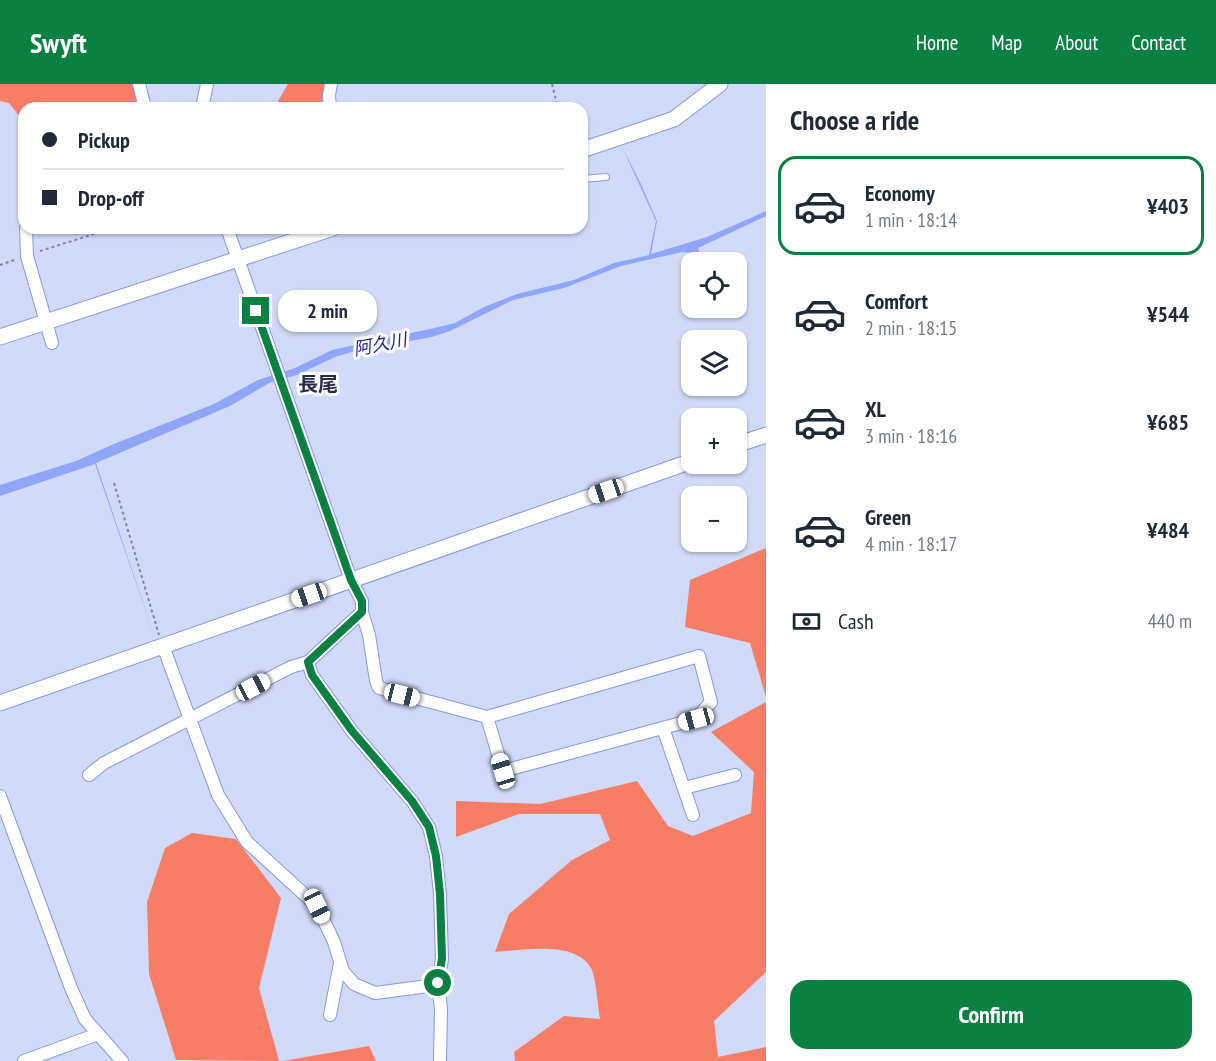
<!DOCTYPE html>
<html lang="en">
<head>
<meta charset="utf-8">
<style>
  :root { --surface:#fff; --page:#f2f2f3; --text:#1f2937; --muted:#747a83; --line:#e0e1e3; --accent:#0b8043 }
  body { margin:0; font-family:"PT Sans Narrow","Noto Sans JP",sans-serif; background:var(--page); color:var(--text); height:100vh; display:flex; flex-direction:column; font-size:22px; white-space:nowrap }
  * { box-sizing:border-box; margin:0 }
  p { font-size:20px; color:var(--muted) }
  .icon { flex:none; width:33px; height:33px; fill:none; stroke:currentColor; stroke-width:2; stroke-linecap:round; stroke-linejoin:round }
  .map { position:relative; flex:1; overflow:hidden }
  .sheet { display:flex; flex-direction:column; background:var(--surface); width:450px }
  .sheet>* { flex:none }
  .guide { position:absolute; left:18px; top:18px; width:570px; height:132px; border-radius:18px; box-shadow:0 2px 4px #0004; display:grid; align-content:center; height:132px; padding:0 24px; background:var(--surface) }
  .controls { position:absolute; left:681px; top:168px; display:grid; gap:12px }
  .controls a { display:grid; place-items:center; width:66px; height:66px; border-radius:12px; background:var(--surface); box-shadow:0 2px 4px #0004; font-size:30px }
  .end { position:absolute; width:27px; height:27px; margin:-14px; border:8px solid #0b8043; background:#fff; box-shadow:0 0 0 3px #fff }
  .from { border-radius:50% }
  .bubble { position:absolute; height:42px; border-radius:18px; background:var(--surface); box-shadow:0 2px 4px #0004; font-size:20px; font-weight:600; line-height:42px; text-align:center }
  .car { position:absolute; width:18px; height:36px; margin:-18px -9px; border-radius:8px; box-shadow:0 0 4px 2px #0007; background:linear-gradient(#fff 24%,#345 0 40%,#fff 0 76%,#345 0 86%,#fff 0) }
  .guide b { display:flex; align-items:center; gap:21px; height:57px; font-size:22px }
  .guide b+b { border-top:2px solid var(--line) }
  .guide i { width:15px; height:15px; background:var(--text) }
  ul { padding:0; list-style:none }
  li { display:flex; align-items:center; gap:18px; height:99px; margin:0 12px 9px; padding:0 12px; border:3px solid transparent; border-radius:18px }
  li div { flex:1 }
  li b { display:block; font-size:22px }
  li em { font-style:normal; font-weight:600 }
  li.on { border-color:var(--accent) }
  li>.icon { width:54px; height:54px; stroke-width:1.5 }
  h2 { padding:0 24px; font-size:27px; line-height:72px }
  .pay { display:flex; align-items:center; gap:15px; height:66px; padding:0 24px; font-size:22px }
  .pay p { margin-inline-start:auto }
  .action { display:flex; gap:12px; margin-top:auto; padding:12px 24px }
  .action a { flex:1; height:69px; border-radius:18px; background:var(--accent); color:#fff; font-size:24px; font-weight:600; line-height:69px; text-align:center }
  header { display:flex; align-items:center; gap:36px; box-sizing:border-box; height:84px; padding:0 30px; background:var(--accent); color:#fff }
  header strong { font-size:28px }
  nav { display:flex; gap:33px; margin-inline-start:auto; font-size:21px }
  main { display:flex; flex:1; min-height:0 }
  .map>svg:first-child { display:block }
  .forest { fill:#f87d67 }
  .water { fill:#8fa6fa }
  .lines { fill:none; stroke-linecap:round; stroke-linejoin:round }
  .service-casing { stroke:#8599e0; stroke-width:8 }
  .minor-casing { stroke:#8599e0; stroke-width:14 }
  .tertiary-casing { stroke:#8599e0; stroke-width:17 }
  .path { stroke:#8088a5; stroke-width:2; stroke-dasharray:3 3; stroke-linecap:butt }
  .service { stroke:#fff; stroke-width:6 }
  .minor { stroke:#fff; stroke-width:12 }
  .tertiary { stroke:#fff; stroke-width:15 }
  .route { stroke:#0b8043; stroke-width:8 }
  .labels { text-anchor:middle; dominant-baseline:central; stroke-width:6; stroke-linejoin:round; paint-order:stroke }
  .water-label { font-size:18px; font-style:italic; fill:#201f97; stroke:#fcfcfc }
  .quarter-label { font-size:20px; font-weight:bold; fill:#262d4a; stroke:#fcfcfc }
</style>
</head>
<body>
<header>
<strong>Swyft</strong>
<nav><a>Home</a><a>Map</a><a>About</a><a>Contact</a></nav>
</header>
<main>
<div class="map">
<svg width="766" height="977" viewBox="0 0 766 977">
  <rect width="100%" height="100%" fill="#d1daf8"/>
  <g class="forest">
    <polygon points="0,0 134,0 150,13 142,24 24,24 24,38 9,19 0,17"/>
    <polygon points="288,0 326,0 322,16 324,24 274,24"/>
    <polygon points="766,464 766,613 750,559 685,543 690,496"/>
    <path d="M766,618V888L714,937L718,973L766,963V977H515L514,968L564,932L600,935C598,925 596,892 591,884C575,856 523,866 495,868L509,830L572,776L610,756L600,730H519L456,753V717L540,720L637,697L668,742L693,752L751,729L754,688L711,648Z"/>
    <polygon points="192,749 236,755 281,814 259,904 279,977 176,976 149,890 147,818 165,764"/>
    <polygon points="369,962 376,977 283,977"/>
  </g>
  <polygon class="water" points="623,65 641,100 657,137 651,170 707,153 766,127 766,132 698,164 702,178 697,178 689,169 682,168 621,182 564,204 513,216 450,247 432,253 355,267 335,273 297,291 271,298 230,322 96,379 156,557 95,380 0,412 0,401 76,377 114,360 214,320 258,296 295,284 332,266 439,243 455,239 484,223 517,210 574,196 614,179 649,171 656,137"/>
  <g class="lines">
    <g class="service-casing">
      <polyline id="service" points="582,95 606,93"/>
    </g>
    <g class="minor-casing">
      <g id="minor">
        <polyline points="139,0 145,24"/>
        <polyline points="202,24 207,0"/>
        <polyline points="330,24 329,11 331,0"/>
        <polyline points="26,144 27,172 52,259"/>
        <polyline points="362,528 369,551 376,597 379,604 487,633 503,687 696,635 711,618 699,572 487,633"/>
        <polyline points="163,562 218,711 247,758 317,822 334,858 343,887 354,900 375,909 428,902 438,899 442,875 440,810 436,772 429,743 412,717 352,647 312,591 308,578 362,528 362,517 351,496 227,144"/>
        <polyline points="663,644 693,731"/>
        <polyline points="89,691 104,679 291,583 308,578"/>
        <polyline points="684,704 735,691"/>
        <polyline points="0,712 71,904 85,935 122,977"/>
        <polyline points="438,899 441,925 440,977"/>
        <polyline points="330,931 340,879"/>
        <polyline points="24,977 98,950"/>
      </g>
    </g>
    <g class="tertiary-casing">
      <g id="tertiary">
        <polyline points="582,66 674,35 720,0"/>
        <polyline points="0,253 333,144"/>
        <polyline points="736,361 766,351"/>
        <polyline points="0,619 692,377"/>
      </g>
    </g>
    <g class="path">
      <polyline points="552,0 558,24"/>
      <polyline points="40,167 113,144"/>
      <polyline points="0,181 17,175"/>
      <polyline points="114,399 159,551"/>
    </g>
    <use href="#service" class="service"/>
    <use href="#minor" class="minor"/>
    <use href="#tertiary" class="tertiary"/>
  </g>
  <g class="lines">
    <polyline class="route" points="256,227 351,496 362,517 362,528 308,578 312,591 352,647 412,717 429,743 436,772 440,810 442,874 438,899"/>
  </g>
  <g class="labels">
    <g class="water-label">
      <text transform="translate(380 260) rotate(-11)">阿久川</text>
    </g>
    <g class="quarter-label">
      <text x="318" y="300">長尾</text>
    </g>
  </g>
</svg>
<div class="controls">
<a><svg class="icon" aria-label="locate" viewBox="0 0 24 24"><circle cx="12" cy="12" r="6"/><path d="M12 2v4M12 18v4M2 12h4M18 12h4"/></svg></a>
<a><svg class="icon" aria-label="layers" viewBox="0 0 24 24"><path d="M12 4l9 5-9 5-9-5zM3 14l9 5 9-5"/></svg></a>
<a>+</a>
<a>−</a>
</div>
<i class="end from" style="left:438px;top:899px"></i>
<i class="end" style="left:256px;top:227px"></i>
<div class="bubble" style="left:278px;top:206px;width:99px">2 min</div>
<i class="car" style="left:606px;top:407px;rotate:251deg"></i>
<i class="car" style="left:309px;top:511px;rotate:251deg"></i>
<i class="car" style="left:253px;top:603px;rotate:62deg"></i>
<i class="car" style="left:402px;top:611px;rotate:104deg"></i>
<i class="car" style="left:696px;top:635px;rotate:255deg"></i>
<i class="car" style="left:503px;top:687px;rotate:343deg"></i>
<i class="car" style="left:317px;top:822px;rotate:155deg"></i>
<div class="guide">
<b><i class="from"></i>Pickup</b>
<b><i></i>Drop-off</b>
</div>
</div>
<section class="sheet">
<h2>Choose a ride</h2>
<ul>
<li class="on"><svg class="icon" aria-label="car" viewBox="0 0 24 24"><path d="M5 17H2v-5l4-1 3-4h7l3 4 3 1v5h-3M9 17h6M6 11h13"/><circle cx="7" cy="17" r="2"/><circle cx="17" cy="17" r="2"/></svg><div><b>Economy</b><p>1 min · 18:14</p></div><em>¥403</em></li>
<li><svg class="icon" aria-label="car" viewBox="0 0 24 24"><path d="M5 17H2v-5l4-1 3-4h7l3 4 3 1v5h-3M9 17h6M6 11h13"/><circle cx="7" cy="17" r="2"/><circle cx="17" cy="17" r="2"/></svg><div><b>Comfort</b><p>2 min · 18:15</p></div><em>¥544</em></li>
<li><svg class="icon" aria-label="car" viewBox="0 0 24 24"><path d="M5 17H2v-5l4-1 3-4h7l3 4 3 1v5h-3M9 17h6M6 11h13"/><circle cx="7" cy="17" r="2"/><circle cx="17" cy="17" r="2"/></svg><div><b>XL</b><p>3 min · 18:16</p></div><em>¥685</em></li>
<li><svg class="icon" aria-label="car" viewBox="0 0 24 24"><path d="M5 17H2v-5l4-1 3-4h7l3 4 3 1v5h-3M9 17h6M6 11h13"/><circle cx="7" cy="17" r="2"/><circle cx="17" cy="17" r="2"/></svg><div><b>Green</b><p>4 min · 18:17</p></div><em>¥484</em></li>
</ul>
<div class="pay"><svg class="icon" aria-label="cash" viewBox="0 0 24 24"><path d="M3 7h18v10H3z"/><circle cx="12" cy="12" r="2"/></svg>Cash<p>440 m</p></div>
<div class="action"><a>Confirm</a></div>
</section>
</main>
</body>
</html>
